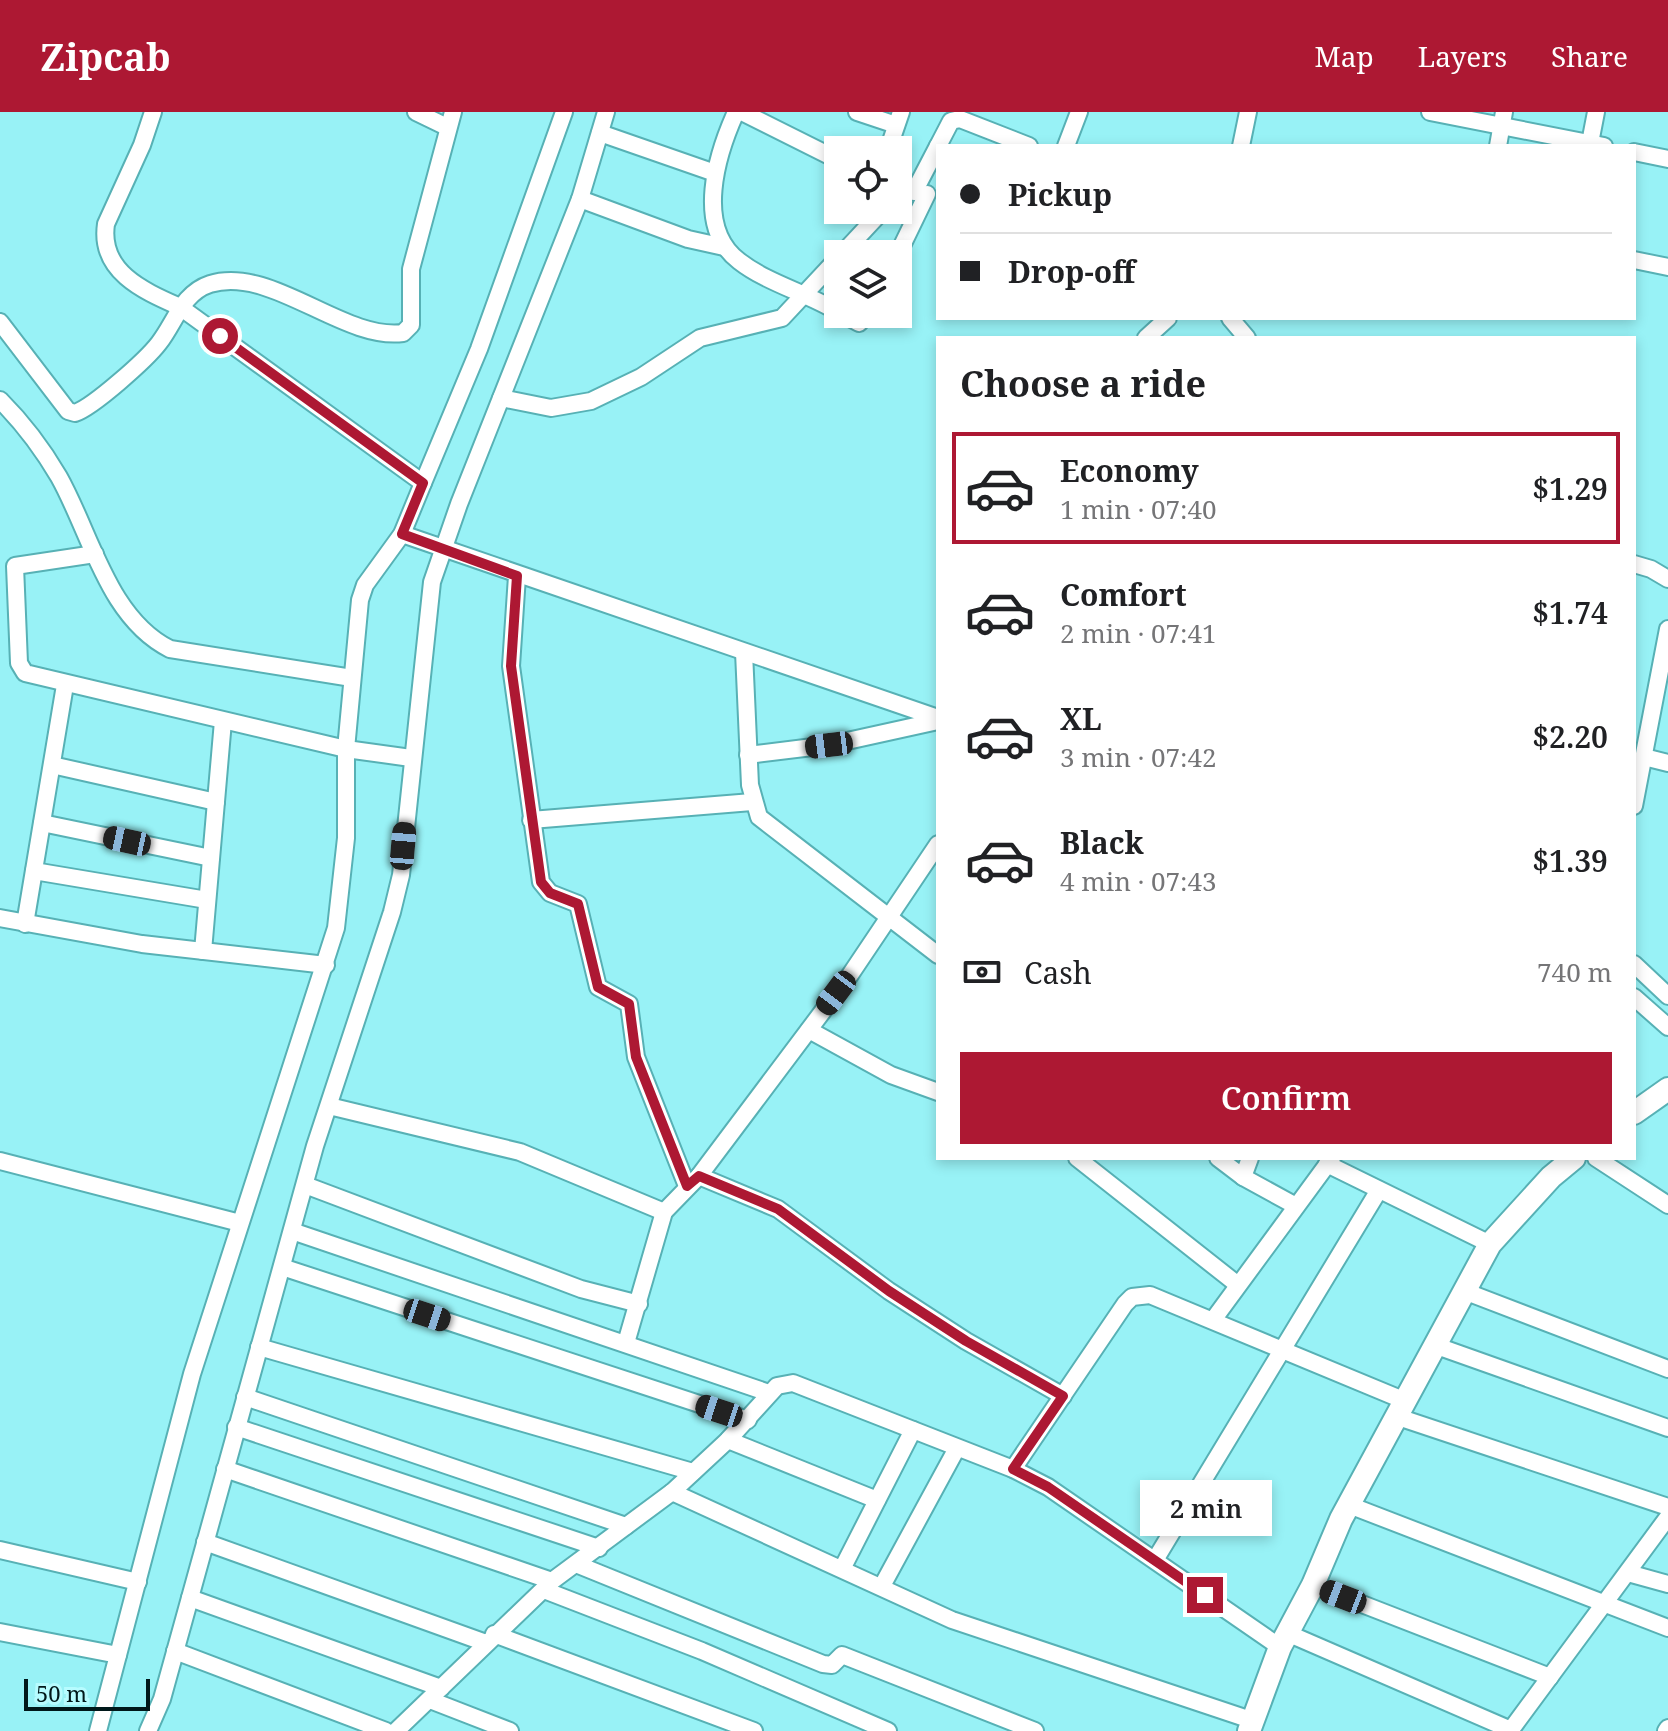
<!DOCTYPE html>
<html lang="en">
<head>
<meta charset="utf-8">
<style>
  :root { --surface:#fff; --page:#f6f6f6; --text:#202124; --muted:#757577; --line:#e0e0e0; --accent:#ad1833 }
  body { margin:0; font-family:"Noto Serif",serif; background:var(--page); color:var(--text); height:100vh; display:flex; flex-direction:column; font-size:30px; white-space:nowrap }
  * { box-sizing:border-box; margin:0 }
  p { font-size:26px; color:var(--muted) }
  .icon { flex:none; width:44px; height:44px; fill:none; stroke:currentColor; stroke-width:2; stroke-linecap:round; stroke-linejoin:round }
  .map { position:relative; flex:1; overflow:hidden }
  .side { position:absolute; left:936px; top:224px; width:700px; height:824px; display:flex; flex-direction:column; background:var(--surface); border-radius:0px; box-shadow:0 4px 12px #0003 }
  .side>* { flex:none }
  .top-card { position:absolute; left:936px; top:32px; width:700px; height:176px; border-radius:0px; box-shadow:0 4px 12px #0003; display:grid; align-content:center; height:176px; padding:0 24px; background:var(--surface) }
  .fabs { position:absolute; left:824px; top:24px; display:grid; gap:16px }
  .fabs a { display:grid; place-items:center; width:88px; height:88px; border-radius:0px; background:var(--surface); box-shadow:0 4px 12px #0003; font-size:40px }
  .scale { position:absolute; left:24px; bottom:20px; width:126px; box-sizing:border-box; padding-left:8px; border:4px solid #00181a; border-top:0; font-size:22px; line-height:28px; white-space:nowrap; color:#00181a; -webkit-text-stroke:6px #b7fcff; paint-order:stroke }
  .end { position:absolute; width:36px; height:36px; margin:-18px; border:10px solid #ad1833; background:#fff; box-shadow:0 0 0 4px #fff }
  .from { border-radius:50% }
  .bubble { position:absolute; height:56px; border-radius:0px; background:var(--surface); box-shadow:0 4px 12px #0003; font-size:26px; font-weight:600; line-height:56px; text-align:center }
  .car { position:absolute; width:24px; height:48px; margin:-24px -12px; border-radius:10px; box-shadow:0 0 6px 2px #0007; background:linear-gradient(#222 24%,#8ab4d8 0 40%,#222 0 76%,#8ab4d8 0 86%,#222 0) }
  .top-card b { display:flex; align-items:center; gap:28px; height:76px; font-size:30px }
  .top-card b+b { border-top:2px solid var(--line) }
  .top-card i { width:20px; height:20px; background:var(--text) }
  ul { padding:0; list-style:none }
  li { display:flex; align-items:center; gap:24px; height:112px; margin:0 16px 12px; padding:0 8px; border:4px solid transparent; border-radius:0px }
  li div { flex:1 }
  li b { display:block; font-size:30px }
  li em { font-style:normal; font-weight:600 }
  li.on { border-color:var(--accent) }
  li>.icon { width:72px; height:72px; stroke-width:1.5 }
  h2 { padding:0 24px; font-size:36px; line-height:96px }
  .pay { display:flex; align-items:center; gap:20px; height:88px; padding:0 24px; font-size:30px }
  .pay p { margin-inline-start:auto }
  .primary-button { display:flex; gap:16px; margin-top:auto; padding:16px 24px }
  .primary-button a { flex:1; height:92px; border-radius:0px; background:var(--accent); color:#fff; font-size:32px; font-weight:600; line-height:92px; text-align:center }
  header { display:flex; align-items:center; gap:48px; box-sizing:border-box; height:112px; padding:0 40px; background:var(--accent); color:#fff }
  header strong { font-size:38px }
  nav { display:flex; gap:44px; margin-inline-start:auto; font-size:28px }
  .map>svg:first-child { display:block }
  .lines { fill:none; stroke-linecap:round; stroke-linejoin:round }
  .street-casing { stroke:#57b1b5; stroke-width:20 }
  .secondary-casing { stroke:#57b1b5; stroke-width:26 }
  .street { stroke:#fff; stroke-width:16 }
  .secondary { stroke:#fff; stroke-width:22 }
  .route { stroke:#ad1833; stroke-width:10 }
</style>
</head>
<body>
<header>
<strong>Zipcab</strong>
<nav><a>Map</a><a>Layers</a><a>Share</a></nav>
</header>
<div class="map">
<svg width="1668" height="1619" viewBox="0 0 1668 1619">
  <rect width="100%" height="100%" fill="#98f2f6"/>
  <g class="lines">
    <g class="street-casing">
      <g id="street">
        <path d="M153,0L142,33L106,112C99,160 144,179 180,195L423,371"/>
        <polyline points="416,0 447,15"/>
        <path d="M736,0C717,42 694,115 739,149C767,171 807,181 838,200"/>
        <polyline points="742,0 838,48"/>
        <polyline points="857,0 896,13"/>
        <polyline points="1430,0 1604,34"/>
        <polyline points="600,21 715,61"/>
        <polyline points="1590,31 1596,0"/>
        <polyline points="938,34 951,9 960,7 1029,34"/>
        <polyline points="1066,34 1079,0"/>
        <polyline points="1241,34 1248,0"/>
        <polyline points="1498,34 1504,0"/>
        <polyline points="888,38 901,0"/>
        <polyline points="1634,40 1668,47"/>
        <polyline points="914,80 938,34"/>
        <polyline points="898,82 902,79"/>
        <polyline points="580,87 688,127 724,135"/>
        <polyline points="842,142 883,98"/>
        <polyline points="898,142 927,82"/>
        <polyline points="1634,148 1668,155"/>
        <polyline points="842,202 859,211 867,202"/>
        <polyline points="1230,206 1247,226"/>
        <path d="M0,210L68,299L75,301C93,295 146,248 159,231C175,211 182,181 210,172C271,153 343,229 403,221L411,213V157L453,0"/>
        <polyline points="1146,226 1168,206"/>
        <polyline points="501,286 551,296 591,289 641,265 700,226 782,206 838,146"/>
        <path d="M0,288C24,312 42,336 59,365C91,422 108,506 170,537L352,566"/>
        <polyline points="402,422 938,606"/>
        <polyline points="95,442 15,454 19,551 25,561 346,637 411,646"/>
        <polyline points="1634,452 1651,457 1668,467"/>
        <polyline points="517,464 511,554 541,770 550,781 578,792 598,875 629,892 636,945 687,1074"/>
        <polyline points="744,540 750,673 759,705 938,843"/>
        <polyline points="748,643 829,633 938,609"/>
        <polyline points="1644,645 1668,651"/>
        <polyline points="52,653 216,690"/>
        <polyline points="1634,694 1668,517"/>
        <polyline points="531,708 752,690"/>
        <polyline points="42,711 211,746"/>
        <polyline points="34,759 207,788"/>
        <polyline points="0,806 142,832 326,853"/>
        <polyline points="25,812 65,573"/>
        <polyline points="203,839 223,609"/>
        <polyline points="1634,852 1668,884"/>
        <polyline points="1634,885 1668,915"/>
        <polyline points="809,918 891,963 938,980"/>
        <polyline points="329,994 520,1040 664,1100"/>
        <polyline points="1077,1046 1238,1173"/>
        <polyline points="1218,1046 1243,1065 1296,1094"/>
        <polyline points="1596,1046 1668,1093"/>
        <polyline points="0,1049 240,1111"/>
        <polyline points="1327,1052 1490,1132"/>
        <polyline points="699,1064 778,1097 889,1179 966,1229 1063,1284"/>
        <polyline points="1243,1065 1250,1046"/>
        <polyline points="305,1073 581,1177 639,1192"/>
        <polyline points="292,1119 769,1281"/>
        <polyline points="282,1155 748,1308"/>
        <polyline points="1464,1179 1668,1257"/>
        <polyline points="1213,1208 1332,1046"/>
        <polyline points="626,1231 664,1100 699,1064 850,863 938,732"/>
        <polyline points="1434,1233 1668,1316"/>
        <polyline points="259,1235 693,1360"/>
        <polyline points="245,1285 626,1414"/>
        <polyline points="1395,1304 1668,1395"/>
        <polyline points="236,1315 599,1436"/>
        <polyline points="728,1328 877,1388"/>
        <polyline points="225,1357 552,1469"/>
        <polyline points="1013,1357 1125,1192 1132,1185 1150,1183 1403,1288"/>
        <polyline points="672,1380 952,1508 1254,1609"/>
        <polyline points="1349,1393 1668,1516"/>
        <polyline points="205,1430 486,1531"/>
        <polyline points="0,1438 138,1470"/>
        <polyline points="1155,1448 1379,1078"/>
        <polyline points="576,1452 823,1552 832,1553 842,1543 1035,1619"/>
        <polyline points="842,1457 913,1318"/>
        <polyline points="1628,1461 1668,1472"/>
        <polyline points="1313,1473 1550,1565"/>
        <polyline points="882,1474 957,1336"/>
        <polyline points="544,1478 702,1539 888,1619"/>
        <polyline points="190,1486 441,1576"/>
        <polyline points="0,1520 118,1543"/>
        <polyline points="1287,1521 1511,1618"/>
        <polyline points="494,1522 754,1619"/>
        <polyline points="175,1539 386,1619"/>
        <polyline points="430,1588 510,1619"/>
        <polyline points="98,1619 192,1262 336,816 346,726 346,637 360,488 365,473 402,422 423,371 479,237 564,0"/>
        <polyline points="148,1619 162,1587 315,1034 392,800 401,763 432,470 459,392 580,87 606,0"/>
        <polyline points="396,1619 552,1469 672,1380 728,1328 777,1274 793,1271 1013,1357 1048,1375 1280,1535"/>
        <polyline points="1510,1619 1668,1405"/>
        <polyline points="1666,1619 1668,1616"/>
      </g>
    </g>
    <g class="secondary-casing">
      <g id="secondary">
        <polyline points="1634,1001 1668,977"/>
        <polyline points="1249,1619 1280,1535 1313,1473 1341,1407 1490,1132 1551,1065 1574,1046"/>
      </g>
    </g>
    <use href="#street" class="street"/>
    <use href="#secondary" class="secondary"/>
  </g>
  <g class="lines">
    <polyline class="route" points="220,224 423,371 402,422 517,464 511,554 541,770 550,781 578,792 598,875 629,892 636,945 687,1074 699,1064 778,1097 889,1179 966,1229 1063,1284 1013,1357 1048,1375 1205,1483"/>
  </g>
</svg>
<div class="fabs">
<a><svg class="icon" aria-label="locate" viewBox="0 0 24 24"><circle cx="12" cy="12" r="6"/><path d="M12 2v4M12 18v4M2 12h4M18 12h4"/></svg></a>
<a><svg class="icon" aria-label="layers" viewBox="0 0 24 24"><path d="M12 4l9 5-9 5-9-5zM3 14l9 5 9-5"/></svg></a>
</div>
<div class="scale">50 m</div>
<i class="end from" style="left:220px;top:224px"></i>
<i class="end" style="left:1205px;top:1483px"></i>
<div class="bubble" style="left:1140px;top:1368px;width:132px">2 min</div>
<i class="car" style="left:829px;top:633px;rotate:263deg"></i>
<i class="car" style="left:127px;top:729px;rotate:282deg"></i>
<i class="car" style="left:403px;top:734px;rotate:5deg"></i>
<i class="car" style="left:836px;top:881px;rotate:217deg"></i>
<i class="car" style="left:427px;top:1203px;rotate:108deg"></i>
<i class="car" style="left:719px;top:1299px;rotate:288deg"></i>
<i class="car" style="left:1343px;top:1485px;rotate:291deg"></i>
<div class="top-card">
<b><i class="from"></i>Pickup</b>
<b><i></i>Drop-off</b>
</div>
<section class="side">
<h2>Choose a ride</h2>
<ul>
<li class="on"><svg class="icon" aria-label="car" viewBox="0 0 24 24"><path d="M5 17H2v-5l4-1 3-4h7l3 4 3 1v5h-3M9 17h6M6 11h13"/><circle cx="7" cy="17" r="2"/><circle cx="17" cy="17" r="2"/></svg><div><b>Economy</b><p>1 min · 07:40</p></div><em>$1.29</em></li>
<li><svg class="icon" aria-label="car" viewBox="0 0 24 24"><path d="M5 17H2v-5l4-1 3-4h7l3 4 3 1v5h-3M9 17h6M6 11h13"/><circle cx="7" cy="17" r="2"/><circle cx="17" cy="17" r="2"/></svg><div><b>Comfort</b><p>2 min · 07:41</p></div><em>$1.74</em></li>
<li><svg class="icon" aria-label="car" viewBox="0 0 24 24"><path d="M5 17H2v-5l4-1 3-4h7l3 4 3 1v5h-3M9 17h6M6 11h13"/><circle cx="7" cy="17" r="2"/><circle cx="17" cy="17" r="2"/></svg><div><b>XL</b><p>3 min · 07:42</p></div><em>$2.20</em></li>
<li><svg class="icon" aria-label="car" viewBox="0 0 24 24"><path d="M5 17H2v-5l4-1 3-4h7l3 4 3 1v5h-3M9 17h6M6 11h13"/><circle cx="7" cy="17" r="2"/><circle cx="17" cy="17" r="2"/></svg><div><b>Black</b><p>4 min · 07:43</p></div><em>$1.39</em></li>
</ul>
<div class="pay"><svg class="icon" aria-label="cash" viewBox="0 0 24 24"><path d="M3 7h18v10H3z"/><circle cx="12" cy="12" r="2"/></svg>Cash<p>740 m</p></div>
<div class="primary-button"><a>Confirm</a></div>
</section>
</div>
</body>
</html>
